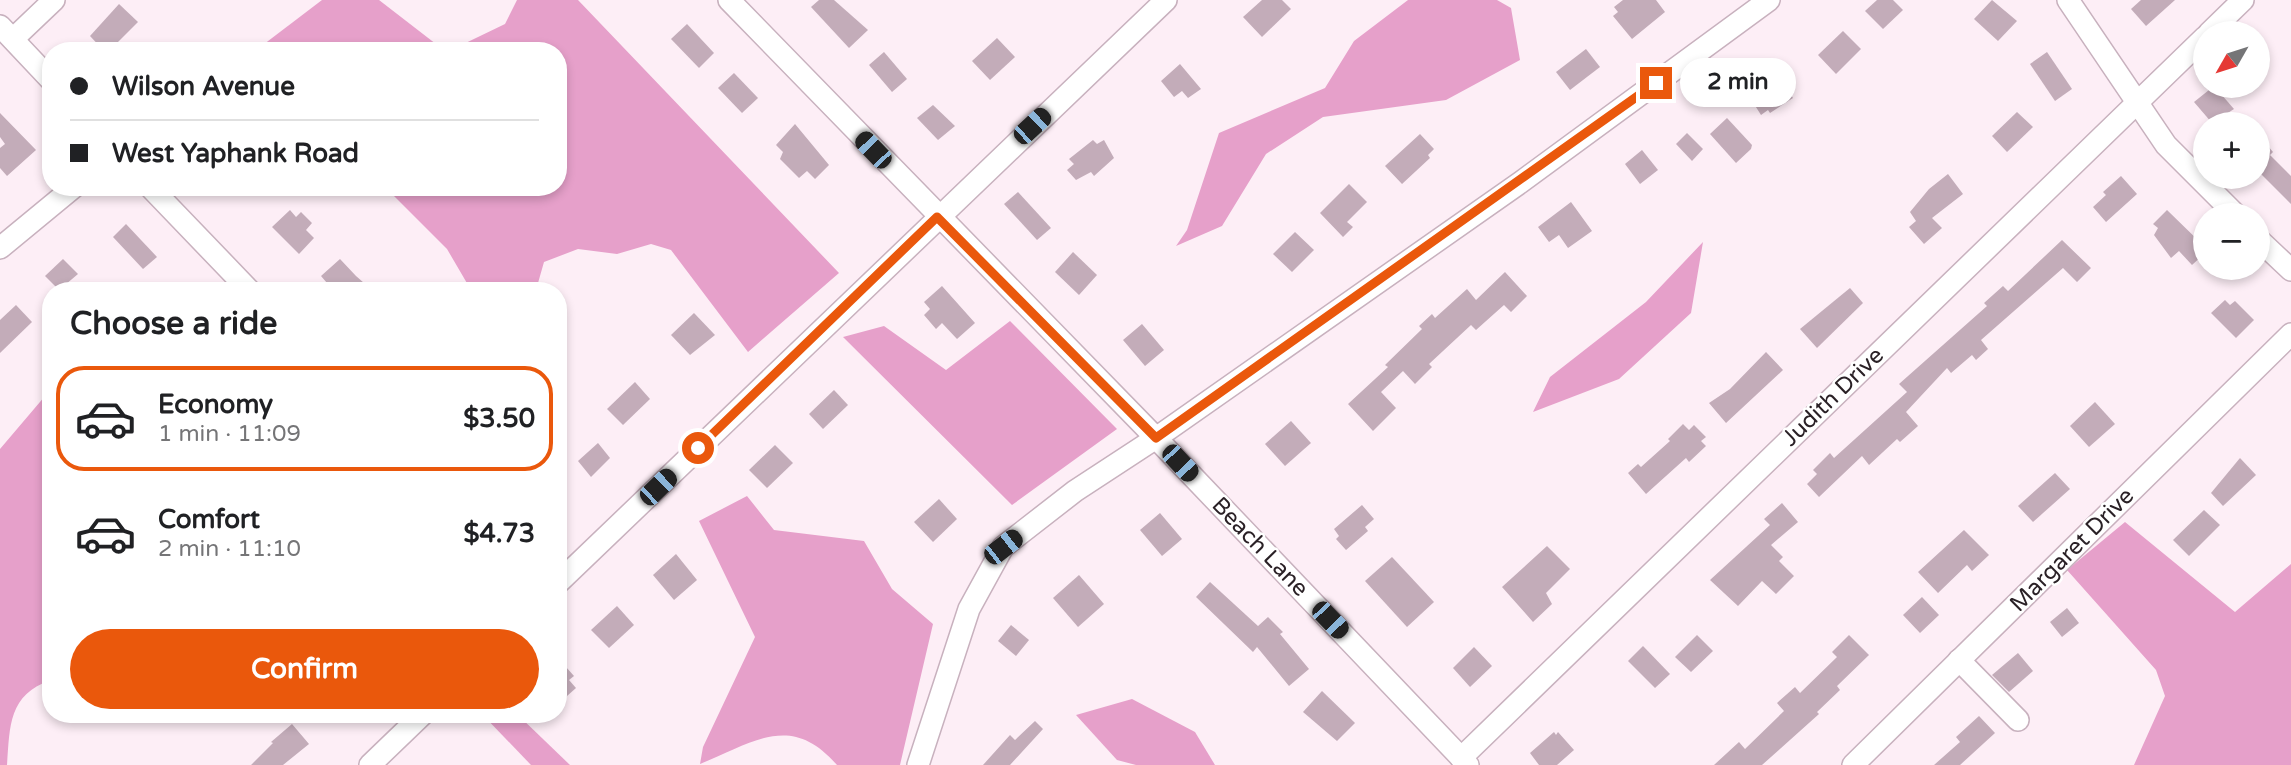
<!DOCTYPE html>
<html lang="en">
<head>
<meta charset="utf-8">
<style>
  :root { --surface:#fff; --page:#f2f2f2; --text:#202124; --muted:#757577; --line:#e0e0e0; --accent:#ea580c }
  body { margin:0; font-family:"Varela Round",sans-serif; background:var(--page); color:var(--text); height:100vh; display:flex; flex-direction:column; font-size:26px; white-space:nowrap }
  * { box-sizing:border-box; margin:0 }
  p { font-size:23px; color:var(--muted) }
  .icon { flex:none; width:38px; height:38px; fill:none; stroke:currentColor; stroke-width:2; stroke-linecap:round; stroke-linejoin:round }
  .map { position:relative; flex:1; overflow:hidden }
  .details { position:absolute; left:42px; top:282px; width:525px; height:441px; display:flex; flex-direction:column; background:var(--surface); border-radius:28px; box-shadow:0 4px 10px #0003 }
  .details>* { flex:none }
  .guide { position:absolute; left:42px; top:42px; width:525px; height:154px; border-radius:28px; box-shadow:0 4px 10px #0003; display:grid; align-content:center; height:154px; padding:0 28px; background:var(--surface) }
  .needle { width:46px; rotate:231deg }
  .buttons { position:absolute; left:2193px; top:21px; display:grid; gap:14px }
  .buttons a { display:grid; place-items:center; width:77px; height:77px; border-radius:50%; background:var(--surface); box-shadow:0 4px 10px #0003; font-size:35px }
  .end { position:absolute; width:32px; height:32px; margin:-16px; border:9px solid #ea580c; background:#fff; box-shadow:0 0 0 4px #fff }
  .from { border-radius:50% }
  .bubble { position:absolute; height:49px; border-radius:24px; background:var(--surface); box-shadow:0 4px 10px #0003; font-size:23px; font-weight:800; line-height:49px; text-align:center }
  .car { position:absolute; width:21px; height:42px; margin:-21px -10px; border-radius:9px; box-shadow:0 0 5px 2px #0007; background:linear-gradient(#222 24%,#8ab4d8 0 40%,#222 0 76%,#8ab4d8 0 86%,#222 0) }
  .guide b { display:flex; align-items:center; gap:24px; height:66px; font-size:26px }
  .guide b+b { border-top:2px solid var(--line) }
  .guide i { width:18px; height:18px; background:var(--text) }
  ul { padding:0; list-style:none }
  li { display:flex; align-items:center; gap:21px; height:105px; margin:0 14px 10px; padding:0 14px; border:4px solid transparent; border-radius:28px }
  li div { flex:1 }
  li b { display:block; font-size:26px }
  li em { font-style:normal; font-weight:800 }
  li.on { border-color:var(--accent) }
  li>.icon { width:63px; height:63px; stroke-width:1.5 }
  h2 { padding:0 28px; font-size:32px; line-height:84px }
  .cta { display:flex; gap:14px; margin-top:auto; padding:14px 28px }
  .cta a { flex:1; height:80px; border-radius:42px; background:var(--accent); color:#fff; font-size:28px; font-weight:800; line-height:80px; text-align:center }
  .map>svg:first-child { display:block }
  .forest { fill:#e6a0ca }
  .building { fill:#c3acb9 }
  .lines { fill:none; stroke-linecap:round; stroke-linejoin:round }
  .minor-casing { stroke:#c8b1be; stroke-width:24 }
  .minor { stroke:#fff; stroke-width:21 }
  .route { stroke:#ea580c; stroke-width:9 }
  .labels { text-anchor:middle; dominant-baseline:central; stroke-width:5; stroke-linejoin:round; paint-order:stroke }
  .street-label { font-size:23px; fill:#2a2126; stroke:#fff }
</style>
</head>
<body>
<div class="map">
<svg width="2291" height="765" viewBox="0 0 2291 765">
  <rect width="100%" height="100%" fill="#fdeef6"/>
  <g class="forest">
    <polygon points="322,0 379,0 445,51 255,51"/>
    <polygon points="517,0 578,0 839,273 748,352 671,250 651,244 617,254 578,249 544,262 536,290 471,290 447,249 385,187 558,187 558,51 449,51 505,24"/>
    <polygon points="1408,0 1497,0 1511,8 1520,60 1446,100 1323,117 1266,154 1222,226 1176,246 1187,230 1219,133 1325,88 1354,41"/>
    <polygon points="1703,242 1691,313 1619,379 1533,412 1550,377 1646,302"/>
    <polygon points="1010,321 1117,429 1012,505 843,337 884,326 946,370"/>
    <path d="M51,389V680C8,695 10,726 7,765H0V449Z"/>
    <path d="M747,496L774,530L864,541L892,589L933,624L900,765H837C791,712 755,742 700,764L703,747L755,637L699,521Z"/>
    <polygon points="2125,522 2235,612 2291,564 2291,765 2134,765 2165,696 2156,670 2067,570"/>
    <polygon points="1132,699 1195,732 1215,765 1136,765 1117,760 1076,715"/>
    <polygon points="482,714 517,714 570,765 531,765"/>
  </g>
  <g class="building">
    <polygon points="819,0 834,0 868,30 849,48 811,7"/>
    <polygon points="1262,0 1282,0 1291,9 1262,37 1243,17"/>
    <polygon points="1623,0 1656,0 1665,12 1632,39 1613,16 1618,12 1614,7"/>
    <polygon points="1877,0 1893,0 1903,10 1883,29 1865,11"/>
    <polygon points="1992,0 2017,21 1998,41 1974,19"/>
    <polygon points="2141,0 2175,0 2146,26 2131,9"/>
    <polygon points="119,4 138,22 109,51 104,51 90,36"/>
    <polygon points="687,24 714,53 699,68 671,39"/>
    <polygon points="1843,31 1861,49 1836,74 1818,55"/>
    <polygon points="997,38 1015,57 990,80 972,61"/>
    <polygon points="1586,49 1600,67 1570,90 1556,72"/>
    <polygon points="884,52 907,79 892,92 869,65"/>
    <polygon points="2047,52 2072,89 2055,101 2030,64"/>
    <polygon points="1180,64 1201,89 1188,98 1182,91 1174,97 1161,81"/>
    <polygon points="734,73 758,98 742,113 718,88"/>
    <polygon points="1781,79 1793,98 1770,113 1768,110 1761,115 1749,96"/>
    <polygon points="2214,86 2234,109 2212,123 2194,102"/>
    <polygon points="933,105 955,126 938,140 917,118"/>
    <polygon points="2017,112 2033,127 2007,152 1992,136"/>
    <polygon points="0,113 36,150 7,176 0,168 0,148 5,144 0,137"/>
    <polygon points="1727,118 1752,145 1751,149 1736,163 1710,134"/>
    <polygon points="795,124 829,165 815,179 807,171 799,178 780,159 783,152 776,145"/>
    <polygon points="1687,133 1703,149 1692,161 1676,144"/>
    <polygon points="1420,134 1434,149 1428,155 1430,158 1402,184 1385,166"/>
    <polygon points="2258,134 2273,152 2270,155 2291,176 2291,204 2258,171"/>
    <polygon points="1093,140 1097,144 1104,140 1114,158 1094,176 1091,172 1076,180 1067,170 1074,164 1069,159"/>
    <polygon points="1642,150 1658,170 1640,184 1625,164"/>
    <polygon points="1948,174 1963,194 1932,218 1942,228 1924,244 1909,227 1916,221 1910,212 1929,189"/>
    <polygon points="2121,176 2137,194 2106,222 2093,207 2106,195 2103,192"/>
    <polygon points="1349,184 1367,202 1347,222 1353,227 1343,237 1320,213"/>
    <polygon points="1018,192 1051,228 1037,240 1004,204"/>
    <polygon points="1571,202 1592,231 1568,248 1559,235 1549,242 1538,227"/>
    <polygon points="290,210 296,217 301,212 312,223 306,230 314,238 299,254 272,227"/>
    <polygon points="2167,210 2205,247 2205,253 2192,265 2179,251 2171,258 2154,235 2158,228 2153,224"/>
    <polygon points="126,224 157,257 143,269 113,237"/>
    <polygon points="1295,232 1314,250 1292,272 1273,254"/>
    <polygon points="2062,240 2091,268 2077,282 2063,268 1981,340 1988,349 1976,360 1972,355 1951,373 1947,368 1906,412 1918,426 1900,442 1897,439 1869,465 1862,456 1819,497 1807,484 1817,474 1813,470 1830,453 1834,458 1907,392 1899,384 1987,306 1984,303 2003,286 2008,291"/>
    <polygon points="1073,252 1097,275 1079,295 1055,272"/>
    <polygon points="63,259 78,274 59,290 45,276"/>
    <polygon points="340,259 356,276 372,290 333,290 321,276"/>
    <polygon points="1505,272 1527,296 1511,312 1504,305 1476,330 1471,325 1429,364 1432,367 1415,384 1403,371 1381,392 1396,408 1373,431 1348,404 1388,367 1385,365 1422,329 1419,326 1432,314 1435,318 1467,289 1476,300"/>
    <polygon points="942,286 975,323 957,339 942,323 936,329 924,315 930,309 924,302"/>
    <polygon points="1850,288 1863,303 1817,348 1800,329"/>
    <polygon points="2225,300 2230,305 2235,301 2254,320 2236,338 2211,313"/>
    <polygon points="16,305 32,322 0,353 0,320"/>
    <polygon points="694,313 715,335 690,355 671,335"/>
    <polygon points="1142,324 1164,350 1145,366 1123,340"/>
    <polygon points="1766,352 1783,370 1726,423 1709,403 1730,389"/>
    <polygon points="635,382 650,399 623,425 607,409"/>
    <polygon points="834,390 848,405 823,429 809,414"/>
    <polygon points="2095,402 2115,424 2089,447 2070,426"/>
    <polygon points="1291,421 1311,443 1285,466 1265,444"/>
    <polygon points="1683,424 1689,430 1694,425 1706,437 1701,441 1706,446 1689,462 1686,458 1646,494 1628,473 1638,464 1641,467 1670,441 1668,439"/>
    <polygon points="598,443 610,458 591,477 578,461"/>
    <polygon points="775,445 793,463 767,488 749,470"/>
    <polygon points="2240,458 2256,475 2223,506 2211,493"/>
    <polygon points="2055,473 2070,489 2033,522 2018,506"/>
    <polygon points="939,499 957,519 933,542 914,522"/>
    <polygon points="1782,503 1798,522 1771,545 1783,557 1779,561 1794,576 1776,594 1762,581 1738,606 1710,580 1770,525 1764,519"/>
    <polygon points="1362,505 1374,519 1365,527 1368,531 1346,550 1336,539 1339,536 1334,529"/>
    <polygon points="2204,510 2220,525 2189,556 2173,540"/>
    <polygon points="1160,513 1182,539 1162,556 1140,530"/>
    <polygon points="1964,530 1989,555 1972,571 1967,565 1938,593 1918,572"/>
    <polygon points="1547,546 1570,569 1546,593 1552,604 1533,622 1502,587"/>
    <polygon points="676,554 697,580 674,600 653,575"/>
    <polygon points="1392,557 1434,602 1407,627 1365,581"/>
    <polygon points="1079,575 1104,604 1078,627 1053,598"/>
    <polygon points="1210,582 1258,626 1268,617 1283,632 1280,634 1309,669 1289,686 1257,647 1253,652 1196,597"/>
    <polygon points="1922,597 1939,615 1920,633 1903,615"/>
    <polygon points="617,606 634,625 609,648 591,630"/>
    <polygon points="2067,608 2079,623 2062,637 2050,622"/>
    <polygon points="1011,625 1029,640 1016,656 998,641"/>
    <polygon points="1697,635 1713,651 1691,672 1675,657"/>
    <polygon points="1849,635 1869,655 1837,686 1840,690 1817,712 1819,714 1762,765 1714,765 1739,742 1745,749 1784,711 1777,703 1795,687 1800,693 1837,657 1832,652"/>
    <polygon points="1643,646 1670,674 1655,688 1628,661"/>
    <polygon points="1474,647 1492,666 1470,687 1453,668"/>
    <polygon points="2018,653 2033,671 2009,692 1992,675"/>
    <polygon points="558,658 574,676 569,680 576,688 558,704"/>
    <polygon points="1322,691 1355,723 1337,741 1303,712"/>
    <polygon points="1979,716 1995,733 1960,765 1934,765 1960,742 1956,737"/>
    <polygon points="1035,721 1043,729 1010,765 983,765 1010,735 1015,740"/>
    <polygon points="292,724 309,744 283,765 251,765 273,743 271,742"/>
    <polygon points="1554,732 1556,735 1558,732 1574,750 1557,765 1539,765 1530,753"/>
  </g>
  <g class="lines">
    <g class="minor-casing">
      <g id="minor">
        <polyline points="729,0 1156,438 1468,765"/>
        <polyline points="2068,0 2166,145 2236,215"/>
        <polyline points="0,26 51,80"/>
        <polyline points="2209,33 2243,0"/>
        <polyline points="13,39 54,0"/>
        <polyline points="150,187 249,290"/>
        <polyline points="2258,239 2291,270"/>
        <polyline points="0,248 74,187"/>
        <polyline points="558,583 1166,0"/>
        <polyline points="1959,660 2018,720"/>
        <polyline points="1461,758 2205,37"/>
        <polyline points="370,765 423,714"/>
        <polyline points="918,765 969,609 1003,547 1075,491 1156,438 1521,182 1769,0"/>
        <polyline points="1853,765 2291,334"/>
      </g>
    </g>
    <use href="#minor" class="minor"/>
  </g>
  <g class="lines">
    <polyline class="route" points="698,448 937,217 1156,438 1656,83"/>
  </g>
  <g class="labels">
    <g class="street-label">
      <text transform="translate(1833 397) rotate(-44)">Judith Drive</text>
      <text transform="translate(1260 547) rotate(46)">Beach Lane</text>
      <text transform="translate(2072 550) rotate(-45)">Margaret Drive</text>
    </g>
  </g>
</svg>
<div class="buttons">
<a><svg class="needle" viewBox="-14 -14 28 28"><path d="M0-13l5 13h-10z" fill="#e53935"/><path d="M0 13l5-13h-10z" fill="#757577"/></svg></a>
<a>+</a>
<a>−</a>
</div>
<i class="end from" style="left:698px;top:448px"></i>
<i class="end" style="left:1656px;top:83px"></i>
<div class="bubble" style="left:1680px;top:58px;width:116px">2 min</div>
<i class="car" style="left:1032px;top:126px;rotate:47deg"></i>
<i class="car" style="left:873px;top:150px;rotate:316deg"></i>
<i class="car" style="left:1180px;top:463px;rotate:137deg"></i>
<i class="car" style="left:658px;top:487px;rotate:46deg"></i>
<i class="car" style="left:1003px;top:547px;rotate:52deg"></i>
<i class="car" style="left:1330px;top:620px;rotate:136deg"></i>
<div class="guide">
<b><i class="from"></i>Wilson Avenue</b>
<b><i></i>West Yaphank Road</b>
</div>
<section class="details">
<h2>Choose a ride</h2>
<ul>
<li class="on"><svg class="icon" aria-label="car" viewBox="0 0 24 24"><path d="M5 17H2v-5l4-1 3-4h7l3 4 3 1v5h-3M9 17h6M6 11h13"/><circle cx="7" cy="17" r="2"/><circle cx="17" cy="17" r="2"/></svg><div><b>Economy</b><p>1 min · 11:09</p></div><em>$3.50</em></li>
<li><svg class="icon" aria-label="car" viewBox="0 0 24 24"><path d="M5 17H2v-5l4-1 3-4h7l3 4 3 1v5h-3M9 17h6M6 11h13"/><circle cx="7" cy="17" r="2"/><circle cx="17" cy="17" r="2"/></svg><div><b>Comfort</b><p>2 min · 11:10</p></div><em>$4.73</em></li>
</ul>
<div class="cta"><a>Confirm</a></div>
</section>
</div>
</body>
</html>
